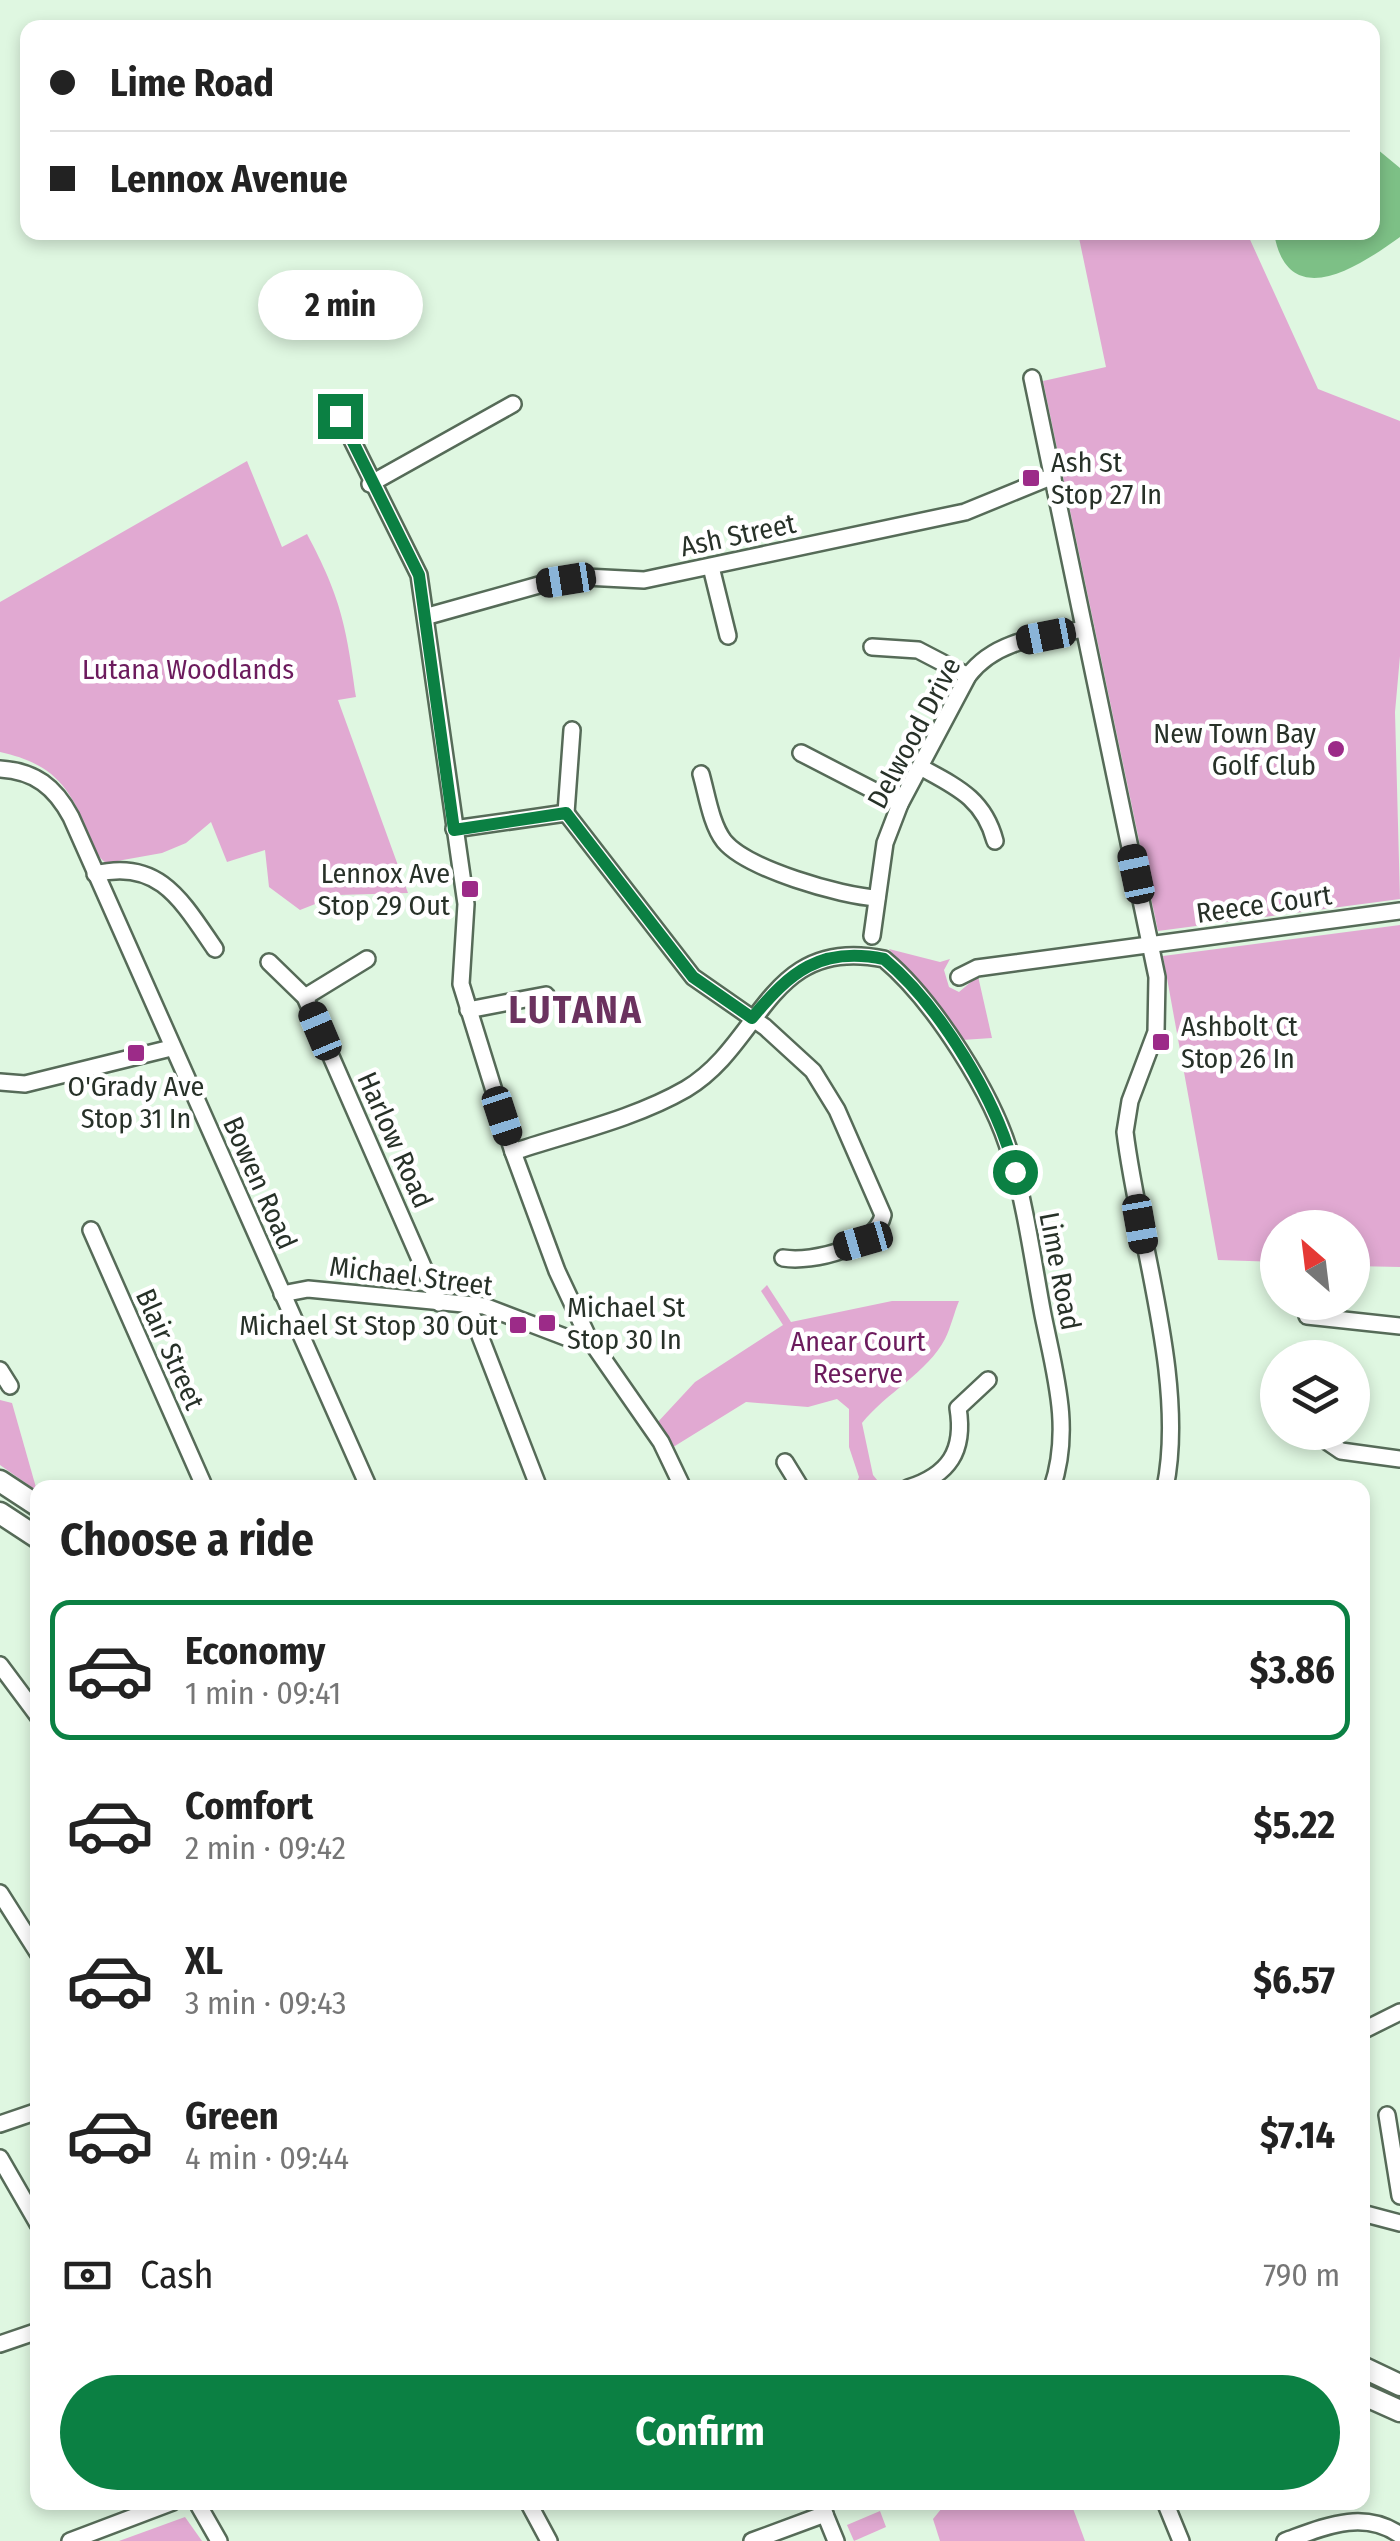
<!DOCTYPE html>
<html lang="en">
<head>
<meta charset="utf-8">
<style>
  :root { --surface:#fff; --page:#f2f2f2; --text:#222; --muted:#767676; --line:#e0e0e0; --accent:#0b8043 }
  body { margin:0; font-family:"Fira Sans Condensed",sans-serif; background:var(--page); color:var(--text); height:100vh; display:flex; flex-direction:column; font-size:38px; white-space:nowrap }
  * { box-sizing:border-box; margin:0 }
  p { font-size:32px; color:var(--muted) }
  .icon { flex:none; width:55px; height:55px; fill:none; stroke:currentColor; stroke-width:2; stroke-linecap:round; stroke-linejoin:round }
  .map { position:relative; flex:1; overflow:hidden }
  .sheet { position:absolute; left:30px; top:1480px; width:1340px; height:1030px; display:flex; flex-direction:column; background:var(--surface); border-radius:20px; box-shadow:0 5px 15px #0003 }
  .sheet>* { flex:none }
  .guide { position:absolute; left:20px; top:20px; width:1360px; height:220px; border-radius:20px; box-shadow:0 5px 15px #0003; display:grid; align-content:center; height:220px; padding:0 30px; background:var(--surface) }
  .needle { width:65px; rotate:332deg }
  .buttons { position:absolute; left:1260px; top:1210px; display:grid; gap:20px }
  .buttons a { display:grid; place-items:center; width:110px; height:110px; border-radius:50%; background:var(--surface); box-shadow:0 5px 15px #0003; font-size:50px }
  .end { position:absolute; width:45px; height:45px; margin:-22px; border:12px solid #0b8043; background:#fff; box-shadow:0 0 0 5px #fff }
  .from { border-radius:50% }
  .bubble { position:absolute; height:70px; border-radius:35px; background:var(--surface); box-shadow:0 5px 15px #0003; font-size:32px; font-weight:700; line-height:70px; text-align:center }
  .car { position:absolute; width:30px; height:60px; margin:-30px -15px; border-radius:12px; box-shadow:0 0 8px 2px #0007; background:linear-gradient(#222 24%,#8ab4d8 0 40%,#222 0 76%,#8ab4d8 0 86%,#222 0) }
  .guide b { display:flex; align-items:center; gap:35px; height:95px; font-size:38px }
  .guide b+b { border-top:2px solid var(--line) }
  .guide i { width:25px; height:25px; background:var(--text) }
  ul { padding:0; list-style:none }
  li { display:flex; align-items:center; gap:30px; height:140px; margin:0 20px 15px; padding:0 10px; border:5px solid transparent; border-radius:20px }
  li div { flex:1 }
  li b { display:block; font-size:38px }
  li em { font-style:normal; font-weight:700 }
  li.on { border-color:var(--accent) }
  li>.icon { width:90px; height:90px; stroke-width:1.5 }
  h2 { padding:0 30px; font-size:45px; line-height:120px }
  .pay { display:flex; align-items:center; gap:25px; height:110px; padding:0 30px; font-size:38px }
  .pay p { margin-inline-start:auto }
  .action { display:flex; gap:20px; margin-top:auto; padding:20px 30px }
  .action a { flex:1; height:115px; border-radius:60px; background:var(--accent); color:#fff; font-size:40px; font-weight:700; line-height:115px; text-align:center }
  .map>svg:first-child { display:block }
  .green { fill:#e1a9d2 }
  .water { fill:#7dc086 }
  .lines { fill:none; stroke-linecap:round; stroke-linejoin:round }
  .minor-casing { stroke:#566b58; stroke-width:20 }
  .highway-casing { stroke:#566b58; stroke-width:25 }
  .minor { stroke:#fff; stroke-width:15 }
  .highway { stroke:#fff; stroke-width:20 }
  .route { stroke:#0b8043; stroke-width:12 }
  .poi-dot { fill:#9c2b88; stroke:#fff; stroke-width:4 }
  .labels { text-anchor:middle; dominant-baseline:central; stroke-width:9; stroke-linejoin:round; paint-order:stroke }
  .poi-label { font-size:28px; fill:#273128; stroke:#fff; text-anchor:start }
  .street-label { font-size:28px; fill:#273128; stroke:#fff }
  .park-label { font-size:28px; fill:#6c1b5d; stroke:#fff }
  .district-label { font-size:38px; font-weight:bold; letter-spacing:2.5px; fill:#6b325f; stroke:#fff }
</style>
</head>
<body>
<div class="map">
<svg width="1400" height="2541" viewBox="0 0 1400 2541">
  <rect width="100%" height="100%" fill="#dff7e1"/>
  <g class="green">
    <polygon points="1078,233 1247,233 1318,389 1400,421 1400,656 1395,712 1400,899 1158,931 1043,381 1106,367"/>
    <path d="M247,461L282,547L307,534C341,598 346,625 356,697L338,700L408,893L338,895L300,910L269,887L265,850L227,862L211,822L186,843L162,853L106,863C96,856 94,846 90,836C69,786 54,764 0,752V602Z"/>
    <polygon points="1400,925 1400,1267 1353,1266 1352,1228 1278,1228 1277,1262 1218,1260 1163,956"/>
    <polygon points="889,949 940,962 950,959 944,970 949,987 959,992 978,976 992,1038 962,1040"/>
    <path d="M767,1285L791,1322L892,1301H959C954,1313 951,1327 945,1339C928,1372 886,1393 862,1423L873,1475L882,1486L855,1487L859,1477L849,1447V1409L837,1399L808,1407L746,1402L670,1449L656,1424L695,1382L783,1325L761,1291Z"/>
    <polygon points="0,1400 12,1403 37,1491 0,1465"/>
    <polygon points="946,2503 1071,2503 1085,2541 940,2541 933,2519"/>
    <polygon points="880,2511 886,2527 854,2541 847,2525"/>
    <polygon points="185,2517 202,2541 119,2541"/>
  </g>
  <path class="water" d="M1377,149L1400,168V237C1361,265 1288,315 1274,233L1372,232L1373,152Z"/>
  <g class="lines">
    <g class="minor-casing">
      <g id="minor">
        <path d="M1032,378L1157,977L1156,1032L1130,1101L1125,1132C1138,1240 1187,1382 1165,1488"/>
        <polyline points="340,416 419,575 466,904 461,984 513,1152 557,1271 588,1337 661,1442 683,1488"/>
        <polyline points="370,484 513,404"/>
        <polyline points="711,567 728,636"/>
        <polyline points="428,616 546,583 585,577 644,580 965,512 1053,476"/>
        <polyline points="872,647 918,650 968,676"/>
        <polyline points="801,753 900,804"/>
        <path d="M922,768C957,787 984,799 995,841"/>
        <path d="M0,769C35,771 55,787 71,817L369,1488"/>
        <path d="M701,774C707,795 711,824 724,841C747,869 841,896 877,898"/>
        <polyline points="566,813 572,730"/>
        <path d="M454,829L566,813L693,977L765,1027L813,1071L837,1110L883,1215C876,1247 813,1263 783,1258"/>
        <path d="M95,874C159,858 182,901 215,949"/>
        <path d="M872,936L885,843L900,804L968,676C996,639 1041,637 1084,629"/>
        <polyline points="269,962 305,997 439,1303"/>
        <polyline points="959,977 977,968 1400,911"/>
        <polyline points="305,997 367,959"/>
        <polyline points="468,1010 546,995"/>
        <polyline points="0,1082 25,1084 171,1048"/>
        <path d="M513,1152C570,1133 634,1119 686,1089C763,1043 768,935 884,959C933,1000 994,1095 1011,1157C1026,1208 1033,1262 1043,1315C1055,1374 1072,1429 1052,1488"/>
        <polyline points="91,1230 205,1488"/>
        <polyline points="282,1294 308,1289 484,1306 573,1340 588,1337"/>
        <polyline points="468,1305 539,1488"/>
        <polyline points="1307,1316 1400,1326"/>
        <polyline points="0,1370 10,1386"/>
        <polyline points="1319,1436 1341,1451 1400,1459"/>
        <polyline points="785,1462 801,1488"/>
        <path d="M908,1488C949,1475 965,1451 958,1408L988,1380"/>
        <polyline points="0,1665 38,1716"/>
        <polyline points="0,1893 38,1953"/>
        <polyline points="1362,2031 1400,2012"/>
        <polyline points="1387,2115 1400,2196"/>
        <polyline points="0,2124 38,2111"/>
        <polyline points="0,2158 38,2224"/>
        <polyline points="1362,2213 1400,2223"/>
        <polyline points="0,2344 38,2331"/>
        <polyline points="528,2502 549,2541"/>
        <polyline points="820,2502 836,2541"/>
        <polyline points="1165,2502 1181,2541"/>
        <polyline points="199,2506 219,2541"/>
        <polyline points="70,2541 173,2502"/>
        <polyline points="752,2541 825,2514"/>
        <path d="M1285,2541C1324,2527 1363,2509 1400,2535"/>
      </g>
    </g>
    <g class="highway-casing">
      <g id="highway">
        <polyline points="0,1481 38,1506"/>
        <polyline points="0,1513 38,1538"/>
        <polyline points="1362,2367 1400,2385"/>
        <polyline points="1362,2394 1400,2411"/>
      </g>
    </g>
    <use href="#minor" class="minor"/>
    <use href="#highway" class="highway"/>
  </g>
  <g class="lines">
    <path class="route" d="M340,416L419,575L454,830L566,813L693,977L752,1018C790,972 820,946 884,959C940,1006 998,1101 1015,1172"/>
  </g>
  <g class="poi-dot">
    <rect x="1021" y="468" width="20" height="20" rx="5"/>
    <circle cx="1336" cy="749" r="10"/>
    <rect x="460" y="879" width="20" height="20" rx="5"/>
    <rect x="1151" y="1032" width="20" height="20" rx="5"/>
    <rect x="126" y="1043" width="20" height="20" rx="5"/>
    <rect x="537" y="1313" width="20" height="20" rx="5"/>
    <rect x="508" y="1315" width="20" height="20" rx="5"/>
  </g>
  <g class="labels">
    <g class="poi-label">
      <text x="1051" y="462">Ash St<tspan x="1051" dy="32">Stop 27 In</tspan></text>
      <text x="1316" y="733" text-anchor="end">New Town Bay<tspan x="1316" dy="32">Golf Club</tspan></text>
      <text x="450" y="873" text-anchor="end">Lennox Ave<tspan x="450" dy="32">Stop 29 Out</tspan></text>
      <text x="1181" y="1026">Ashbolt Ct<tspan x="1181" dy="32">Stop 26 In</tspan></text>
      <text x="136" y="1086" text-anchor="middle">O'Grady Ave<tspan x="136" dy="32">Stop 31 In</tspan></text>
      <text x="567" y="1307">Michael St<tspan x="567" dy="32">Stop 30 In</tspan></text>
      <text x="498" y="1325" text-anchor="end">Michael St Stop 30 Out</text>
    </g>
    <g class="street-label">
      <text transform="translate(738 535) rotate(-12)">Ash Street</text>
      <text transform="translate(914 733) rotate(-62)">Delwood Drive</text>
      <text transform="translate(1264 904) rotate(-8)">Reece Court</text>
      <text transform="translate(395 1140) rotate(66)">Harlow Road</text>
      <text transform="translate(260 1183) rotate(66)">Bowen Road</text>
      <text transform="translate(1060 1271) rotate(79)">Lime Road</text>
      <text transform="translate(411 1276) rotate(7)">Michael Street</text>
      <text transform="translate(170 1349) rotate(66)">Blair Street</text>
    </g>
    <g class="park-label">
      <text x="188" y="669">Lutana Woodlands</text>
      <text x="858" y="1341">Anear Court<tspan x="858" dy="32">Reserve</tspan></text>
    </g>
    <g class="district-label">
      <text x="576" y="1010">LUTANA</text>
    </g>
  </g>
</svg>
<div class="buttons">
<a><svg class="needle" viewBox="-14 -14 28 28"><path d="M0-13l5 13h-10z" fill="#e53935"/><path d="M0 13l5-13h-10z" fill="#767676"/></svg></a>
<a><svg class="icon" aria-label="layers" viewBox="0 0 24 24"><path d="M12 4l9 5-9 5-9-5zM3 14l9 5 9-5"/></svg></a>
</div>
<i class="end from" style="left:1015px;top:1172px"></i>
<i class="end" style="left:340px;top:416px"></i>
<div class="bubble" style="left:258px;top:270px;width:165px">2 min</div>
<i class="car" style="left:566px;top:580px;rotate:261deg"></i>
<i class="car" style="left:1046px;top:636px;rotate:259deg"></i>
<i class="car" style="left:1136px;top:874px;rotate:348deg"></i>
<i class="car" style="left:320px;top:1031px;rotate:337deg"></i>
<i class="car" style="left:502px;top:1116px;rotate:162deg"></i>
<i class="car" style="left:1140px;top:1224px;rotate:170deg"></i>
<i class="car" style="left:863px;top:1241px;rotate:254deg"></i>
<div class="guide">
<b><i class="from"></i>Lime Road</b>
<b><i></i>Lennox Avenue</b>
</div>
<section class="sheet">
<h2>Choose a ride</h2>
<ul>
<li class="on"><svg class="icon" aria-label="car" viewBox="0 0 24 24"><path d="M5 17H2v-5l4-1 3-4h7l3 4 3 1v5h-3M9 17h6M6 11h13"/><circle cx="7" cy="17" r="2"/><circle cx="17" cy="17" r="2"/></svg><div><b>Economy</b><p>1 min · 09:41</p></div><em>$3.86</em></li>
<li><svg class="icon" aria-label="car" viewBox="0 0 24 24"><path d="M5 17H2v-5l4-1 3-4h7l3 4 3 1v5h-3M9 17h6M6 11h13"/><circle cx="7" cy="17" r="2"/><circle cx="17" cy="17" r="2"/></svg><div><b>Comfort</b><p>2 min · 09:42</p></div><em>$5.22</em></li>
<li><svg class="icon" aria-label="car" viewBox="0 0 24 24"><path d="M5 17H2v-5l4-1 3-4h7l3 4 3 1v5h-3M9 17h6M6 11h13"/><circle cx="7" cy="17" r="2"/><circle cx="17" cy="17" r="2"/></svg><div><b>XL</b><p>3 min · 09:43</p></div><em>$6.57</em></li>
<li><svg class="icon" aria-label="car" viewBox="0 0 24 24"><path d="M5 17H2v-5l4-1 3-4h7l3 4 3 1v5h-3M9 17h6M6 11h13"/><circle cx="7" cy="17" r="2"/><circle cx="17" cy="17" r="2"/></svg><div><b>Green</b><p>4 min · 09:44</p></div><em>$7.14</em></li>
</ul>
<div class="pay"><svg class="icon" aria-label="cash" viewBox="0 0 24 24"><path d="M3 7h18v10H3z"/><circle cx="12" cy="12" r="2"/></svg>Cash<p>790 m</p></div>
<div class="action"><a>Confirm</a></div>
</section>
</div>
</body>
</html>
